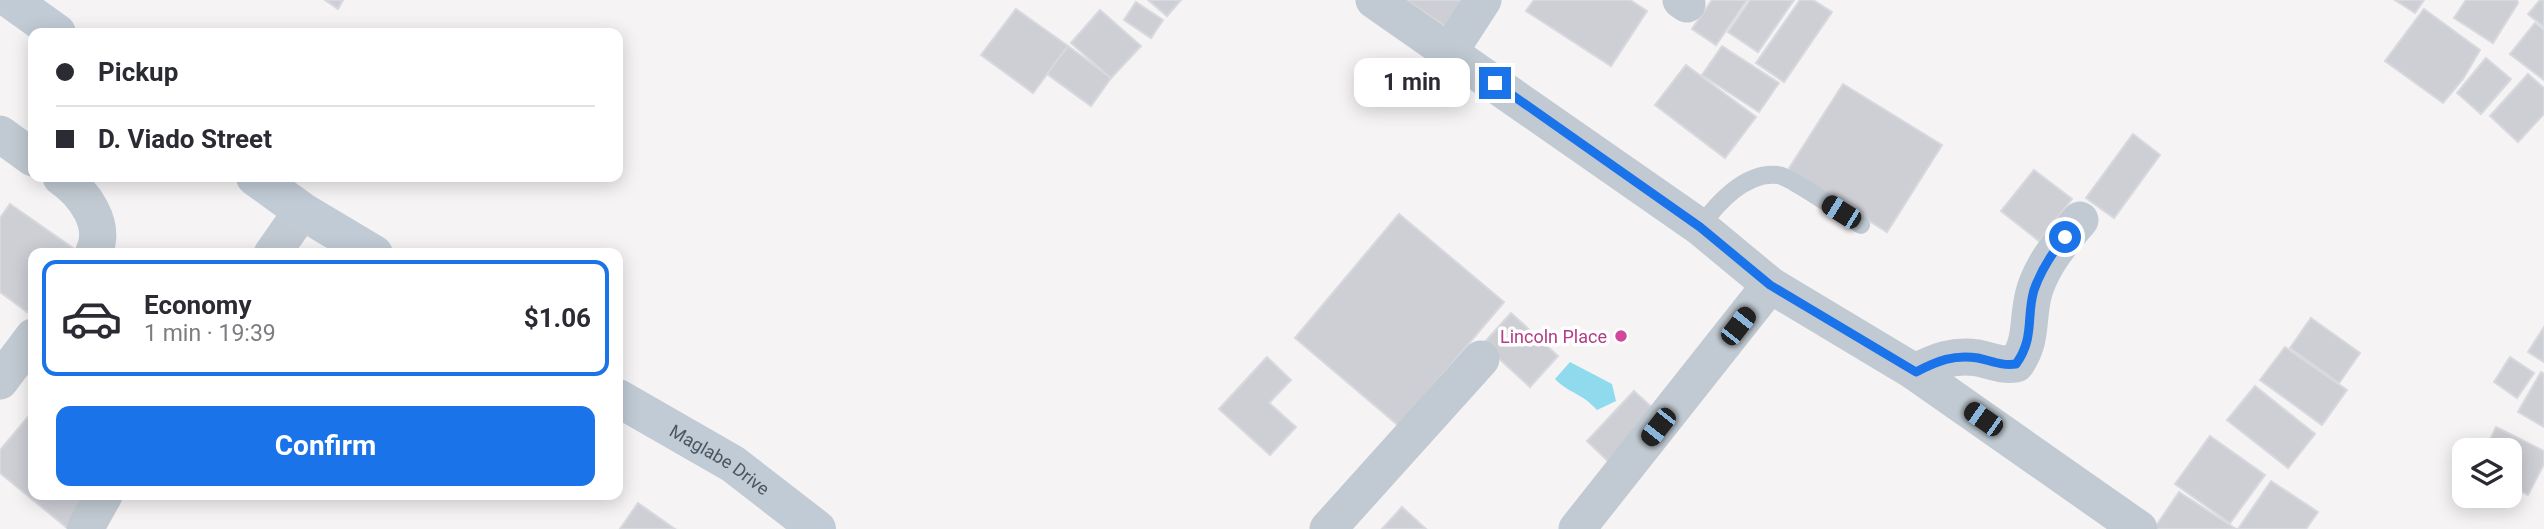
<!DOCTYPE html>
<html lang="en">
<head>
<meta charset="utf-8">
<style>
  :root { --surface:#fff; --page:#f7f7f7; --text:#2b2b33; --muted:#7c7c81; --line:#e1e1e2; --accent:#1a73e8 }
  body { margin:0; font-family:Roboto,sans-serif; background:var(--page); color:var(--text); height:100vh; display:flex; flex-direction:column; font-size:26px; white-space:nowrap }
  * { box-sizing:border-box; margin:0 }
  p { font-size:23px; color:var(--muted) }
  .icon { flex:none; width:38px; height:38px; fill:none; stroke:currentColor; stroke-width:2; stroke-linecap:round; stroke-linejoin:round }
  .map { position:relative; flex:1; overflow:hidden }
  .details { position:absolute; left:28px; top:248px; width:595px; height:252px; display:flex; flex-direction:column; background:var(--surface); border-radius:14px; box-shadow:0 4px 18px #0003 }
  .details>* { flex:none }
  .banner { position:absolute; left:28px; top:28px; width:595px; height:154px; border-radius:14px; box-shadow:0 4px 18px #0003; display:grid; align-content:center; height:154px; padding:0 28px; background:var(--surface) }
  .fabs { position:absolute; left:2452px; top:438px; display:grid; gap:14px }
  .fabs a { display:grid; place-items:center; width:70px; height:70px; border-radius:14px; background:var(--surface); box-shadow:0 4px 18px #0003; font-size:35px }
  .end { position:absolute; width:32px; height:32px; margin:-16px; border:9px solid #1a73e8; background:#fff; box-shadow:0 0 0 4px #fff }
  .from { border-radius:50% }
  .bubble { position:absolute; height:49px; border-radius:14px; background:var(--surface); box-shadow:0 4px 18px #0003; font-size:23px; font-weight:700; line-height:49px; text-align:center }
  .car { position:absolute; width:21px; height:42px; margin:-21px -10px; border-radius:9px; box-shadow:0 0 5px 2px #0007; background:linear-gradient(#222 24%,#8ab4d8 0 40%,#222 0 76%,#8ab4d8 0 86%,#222 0) }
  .banner b { display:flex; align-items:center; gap:24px; height:66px; font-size:26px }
  .banner b+b { border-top:2px solid var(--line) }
  .banner i { width:18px; height:18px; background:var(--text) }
  ul { padding:12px 0 0; list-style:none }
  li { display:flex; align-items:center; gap:21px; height:116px; margin:0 14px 10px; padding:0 14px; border:4px solid var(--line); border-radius:14px }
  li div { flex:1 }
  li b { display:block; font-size:26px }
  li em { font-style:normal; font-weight:700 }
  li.current { border-color:var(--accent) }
  li>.icon { width:63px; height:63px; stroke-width:1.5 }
  .cta { display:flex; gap:14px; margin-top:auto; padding:14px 28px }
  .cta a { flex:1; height:80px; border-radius:14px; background:var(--accent); color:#fff; font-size:28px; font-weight:700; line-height:80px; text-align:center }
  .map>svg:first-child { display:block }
  .water { fill:#90daee }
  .building { fill:#cdcfd5; stroke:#d7d9de; stroke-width:2 }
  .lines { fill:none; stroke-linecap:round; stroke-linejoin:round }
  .service { stroke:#c1cad2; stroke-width:18 }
  .minor { stroke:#c1cad2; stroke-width:37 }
  .secondary { stroke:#c1cbd6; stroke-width:38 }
  .route { stroke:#1a73e8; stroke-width:9 }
  .hotel-dot { fill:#d1479c; stroke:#fff; stroke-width:2.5 }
  .labels { text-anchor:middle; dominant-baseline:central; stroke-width:7; stroke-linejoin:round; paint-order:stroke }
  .hotel-label { font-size:18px; fill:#b23c85; stroke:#fff; text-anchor:end }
  .street-label { font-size:18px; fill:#4a5661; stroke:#fff }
</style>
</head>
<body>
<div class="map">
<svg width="2544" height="529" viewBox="0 0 2544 529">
  <rect width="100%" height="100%" fill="#f5f3f3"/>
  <path class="water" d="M1570,362L1612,384L1616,401L1597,410C1582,393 1570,394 1555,379Z"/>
  <g class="building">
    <polygon points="325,0 343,0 338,9"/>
    <polygon points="1148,0 1181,0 1167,16"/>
    <polygon points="1406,0 1468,0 1449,29"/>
    <polygon points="1534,0 1630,0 1647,11 1611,66 1526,11"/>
    <polygon points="1712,0 1747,0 1716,45 1692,29"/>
    <polygon points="1750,0 1794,0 1758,52 1728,32"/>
    <polygon points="1800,0 1813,0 1832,12 1784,82 1756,63"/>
    <polygon points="2395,0 2424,0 2415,13"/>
    <polygon points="2466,0 2517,0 2518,3 2493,43 2454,18"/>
    <polygon points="2540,0 2544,0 2544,27 2528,14"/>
    <polygon points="1136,2 1163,20 1151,38 1124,20"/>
    <polygon points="1016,9 1068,46 1033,93 981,55"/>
    <polygon points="2424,9 2480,50 2463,79 2443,103 2385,61"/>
    <polygon points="1100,10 1141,46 1111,78 1071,43"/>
    <polygon points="2535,23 2544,30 2544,80 2510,54"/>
    <polygon points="1068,46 1111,78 1091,106 1047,74"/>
    <polygon points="1722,46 1779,83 1759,112 1702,75"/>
    <polygon points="2486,58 2511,79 2481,114 2457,93"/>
    <polygon points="1686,65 1756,117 1725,158 1655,105"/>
    <polygon points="2528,74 2544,88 2544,114 2518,142 2490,116"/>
    <polygon points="1843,84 1942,145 1887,232 1788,170"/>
    <polygon points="2133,134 2160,155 2114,218 2086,198"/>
    <polygon points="2034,170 2072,199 2039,241 2001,211"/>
    <polygon points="10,204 73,248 69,254 33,254 33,303 27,312 0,292 0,218"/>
    <polygon points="1399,214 1504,302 1399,426 1295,338"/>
    <polygon points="1511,313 1558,356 1530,387 1483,344"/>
    <polygon points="2311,318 2360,353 2339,383 2290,348"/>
    <polygon points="2544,327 2544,362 2528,352"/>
    <polygon points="2285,347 2347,390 2322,425 2260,380"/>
    <polygon points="1267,357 1291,380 1269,403 1296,427 1270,455 1219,409"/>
    <polygon points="2510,357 2534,373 2517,398 2494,382"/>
    <polygon points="2541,372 2544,374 2544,427 2518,412"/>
    <polygon points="2255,386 2315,434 2288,468 2227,420"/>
    <polygon points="1634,391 1658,413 1611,464 1587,441"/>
    <polygon points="32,412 33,495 93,495 66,527 0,473 0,450"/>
    <polygon points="2496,427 2544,451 2544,464 2528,495 2510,486 2510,450 2485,450"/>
    <polygon points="2210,436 2265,475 2230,523 2175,484"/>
    <polygon points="2271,481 2318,512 2306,529 2238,529"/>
    <polygon points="2179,492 2236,529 2154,529"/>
    <polygon points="638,503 675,529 620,529"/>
    <polygon points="1402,507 1426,529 1382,529"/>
  </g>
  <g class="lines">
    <path class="service" d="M1700,227C1717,203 1746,171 1778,175C1789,176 1847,216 1861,225"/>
    <g class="minor">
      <polyline points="1374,0 1700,227 1770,285 1915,372 2139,529"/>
      <polyline points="1681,0 1687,4"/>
      <polyline points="1450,51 1483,0"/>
      <polyline points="0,134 33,158"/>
      <path d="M61,177C84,193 108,225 93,254"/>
      <polyline points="272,254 302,211"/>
      <path d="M1915,372C1937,361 1954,354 1978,358C1992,361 2002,366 2016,364C2034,339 2026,316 2035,289C2044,262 2062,241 2080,220"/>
      <polyline points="0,381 33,337"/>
      <polyline points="85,529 104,495"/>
      <polyline points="1328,529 1481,359"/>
      <polyline points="1577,529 1770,285"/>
    </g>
    <g class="secondary">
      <polyline points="11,0 57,33"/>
      <polyline points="255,177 302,211 374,254"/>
      <path id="s1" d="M618,398L733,464L817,529"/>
    </g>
  </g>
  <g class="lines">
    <path class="route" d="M1495,83L1700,227L1770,285L1916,372C1937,361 1954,354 1978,358C1992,361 2002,366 2016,364C2035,338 2026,316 2034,290C2041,270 2052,253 2065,237"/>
  </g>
  <circle class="hotel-dot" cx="1621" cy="336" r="7"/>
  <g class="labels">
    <g class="hotel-label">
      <text x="1607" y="336">Lincoln Place</text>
    </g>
    <g class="street-label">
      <text stroke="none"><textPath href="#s1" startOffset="119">Maglabe Drive</textPath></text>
    </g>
  </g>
</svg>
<div class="fabs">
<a><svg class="icon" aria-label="layers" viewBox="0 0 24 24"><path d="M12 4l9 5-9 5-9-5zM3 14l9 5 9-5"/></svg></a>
</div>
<i class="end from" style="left:2065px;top:237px"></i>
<i class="end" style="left:1495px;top:83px"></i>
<div class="bubble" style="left:1354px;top:58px;width:116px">1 min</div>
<i class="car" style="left:1841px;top:212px;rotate:302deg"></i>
<i class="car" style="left:1738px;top:326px;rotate:38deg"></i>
<i class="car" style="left:1983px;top:419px;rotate:305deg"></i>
<i class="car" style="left:1658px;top:427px;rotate:218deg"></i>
<div class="banner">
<b><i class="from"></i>Pickup</b>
<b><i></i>D. Viado Street</b>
</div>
<section class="details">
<ul>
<li class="current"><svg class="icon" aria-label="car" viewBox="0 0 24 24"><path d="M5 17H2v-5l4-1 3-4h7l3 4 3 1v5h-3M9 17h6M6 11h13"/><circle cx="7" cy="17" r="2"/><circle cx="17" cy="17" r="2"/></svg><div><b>Economy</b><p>1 min · 19:39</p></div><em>$1.06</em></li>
</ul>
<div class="cta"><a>Confirm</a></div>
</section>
</div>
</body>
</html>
